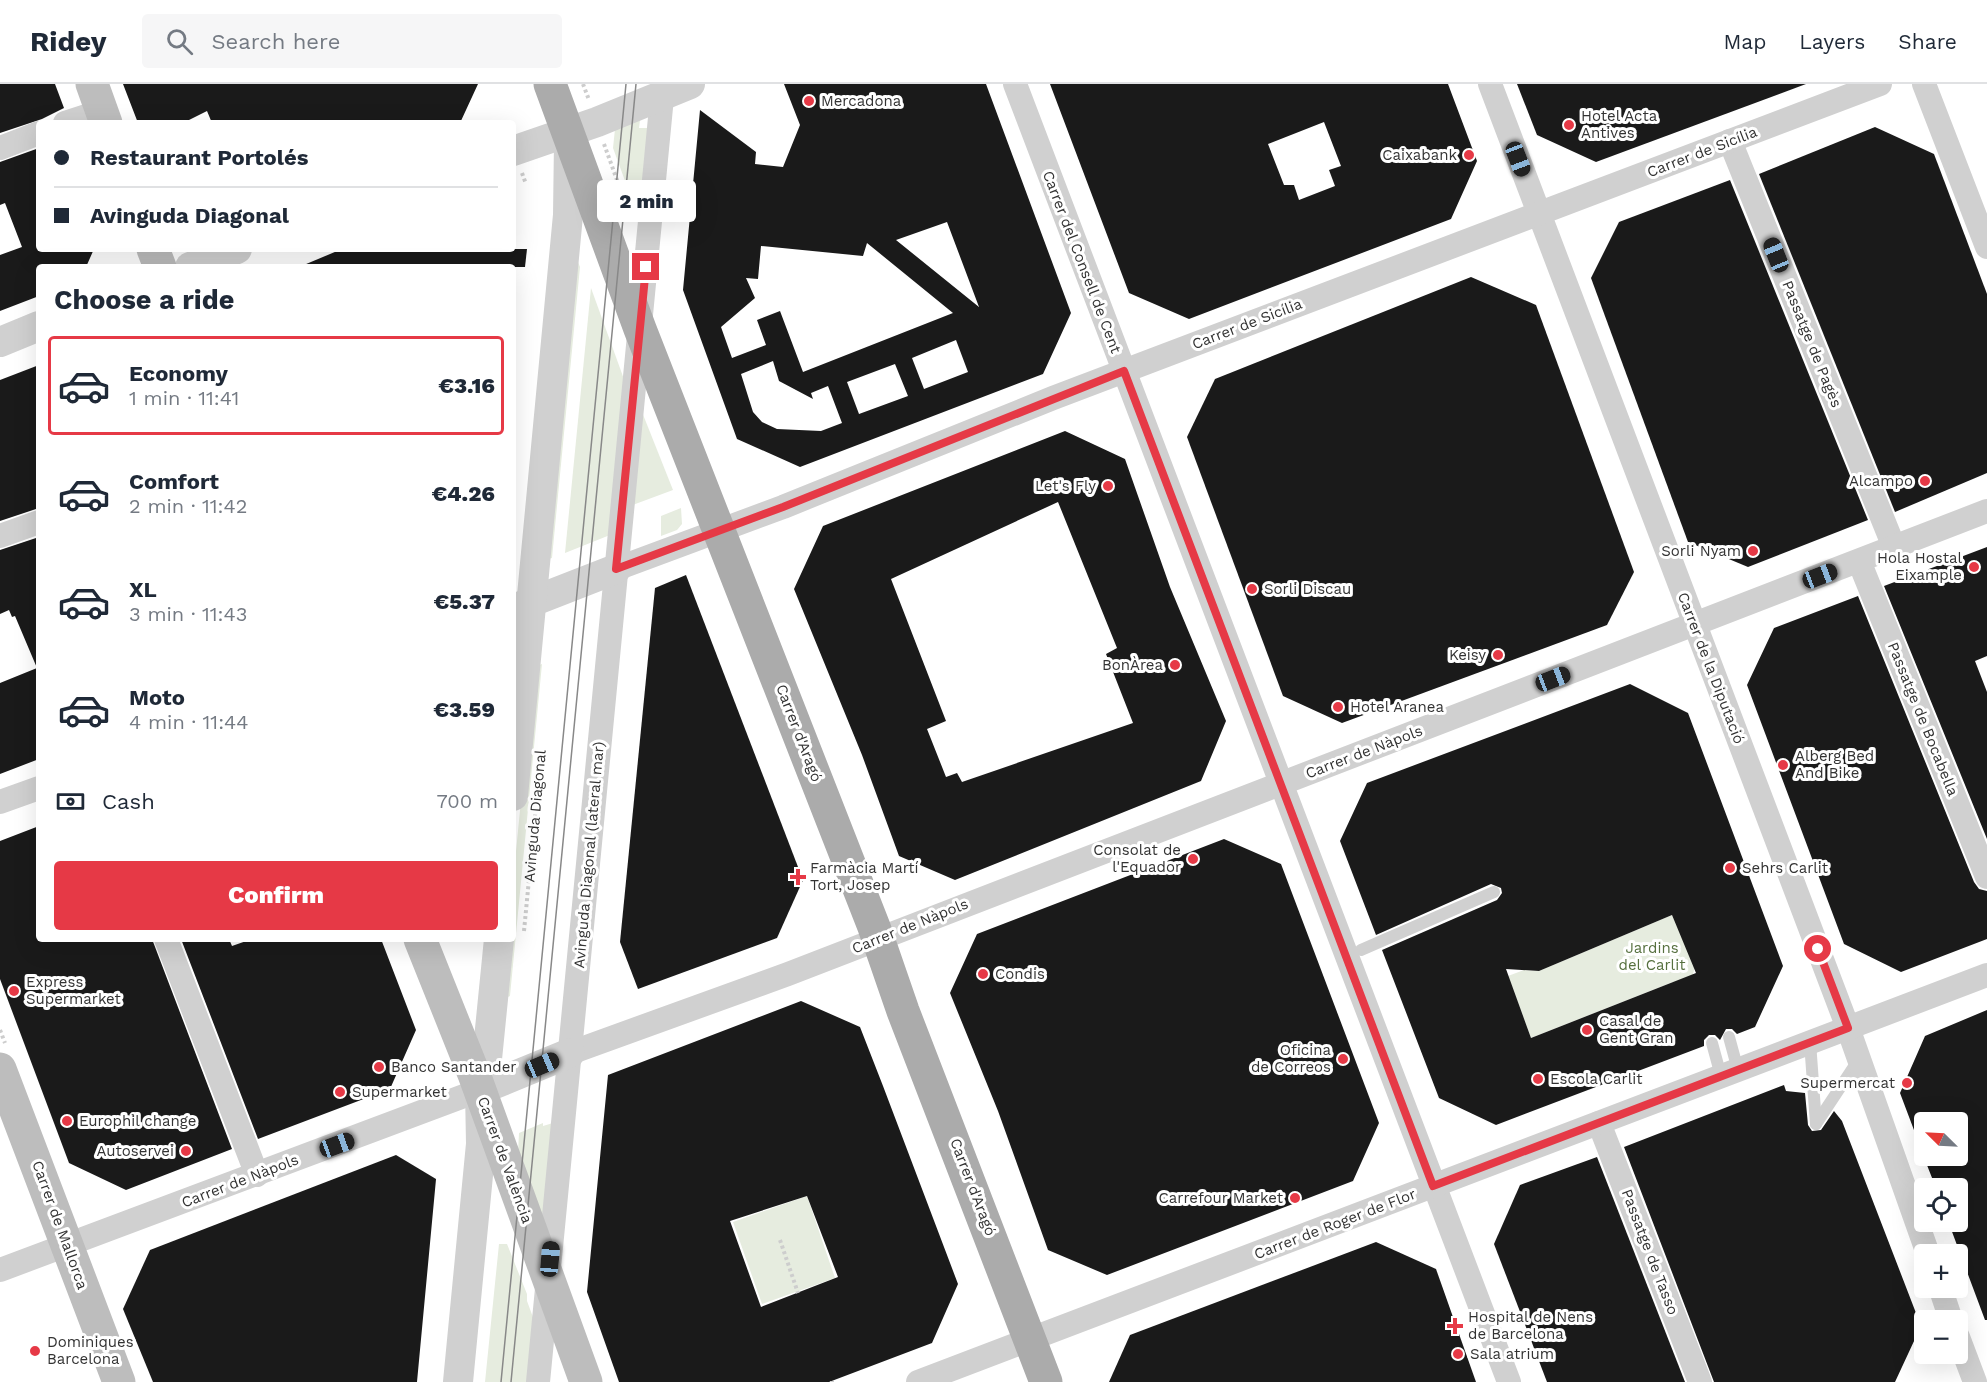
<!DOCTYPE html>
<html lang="en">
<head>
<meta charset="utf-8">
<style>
  :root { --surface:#fff; --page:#f6f6f7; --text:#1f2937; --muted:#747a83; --line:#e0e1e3; --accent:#e63946 }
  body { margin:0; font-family:"Work Sans",sans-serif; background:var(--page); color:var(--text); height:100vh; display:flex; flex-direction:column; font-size:22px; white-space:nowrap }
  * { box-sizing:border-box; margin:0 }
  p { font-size:20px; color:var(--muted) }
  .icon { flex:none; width:33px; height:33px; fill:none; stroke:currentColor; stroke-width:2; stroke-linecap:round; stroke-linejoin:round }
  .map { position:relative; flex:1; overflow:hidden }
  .sheet { position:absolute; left:36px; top:180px; width:480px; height:678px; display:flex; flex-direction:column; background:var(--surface); border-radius:6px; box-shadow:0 6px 24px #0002 }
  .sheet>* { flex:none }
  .banner { position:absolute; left:36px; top:36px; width:480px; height:132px; border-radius:6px; box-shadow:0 6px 24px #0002; display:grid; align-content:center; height:132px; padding:0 18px; background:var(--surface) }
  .needle { width:39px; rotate:294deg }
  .fabs { position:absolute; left:1914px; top:1028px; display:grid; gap:12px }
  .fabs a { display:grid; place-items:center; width:54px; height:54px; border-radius:6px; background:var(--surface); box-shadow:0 6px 24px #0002; font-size:30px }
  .end { position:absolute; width:27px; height:27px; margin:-14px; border:8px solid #e63946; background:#fff; box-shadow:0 0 0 3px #fff }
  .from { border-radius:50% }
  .bubble { position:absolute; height:42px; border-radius:6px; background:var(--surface); box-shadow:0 6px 24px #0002; font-size:20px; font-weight:800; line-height:42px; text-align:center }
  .car { position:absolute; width:18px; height:36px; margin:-18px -9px; border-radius:8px; box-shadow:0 0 4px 2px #0007; background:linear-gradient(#222 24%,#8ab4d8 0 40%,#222 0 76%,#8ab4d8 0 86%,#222 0) }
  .banner b { display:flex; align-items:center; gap:21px; height:57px; font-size:22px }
  .banner b+b { border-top:2px solid var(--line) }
  .banner i { width:15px; height:15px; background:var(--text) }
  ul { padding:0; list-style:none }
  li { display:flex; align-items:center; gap:18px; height:99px; margin:0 12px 9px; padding:0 6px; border:3px solid transparent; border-radius:6px }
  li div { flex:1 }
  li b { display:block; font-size:22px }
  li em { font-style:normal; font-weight:800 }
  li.active { border-color:var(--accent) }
  li>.icon { width:54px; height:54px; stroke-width:1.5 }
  h2 { padding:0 18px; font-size:27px; line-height:72px }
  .pay { display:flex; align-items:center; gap:15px; height:66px; padding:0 18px; font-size:22px }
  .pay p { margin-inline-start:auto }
  .cta { display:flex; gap:12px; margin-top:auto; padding:12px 18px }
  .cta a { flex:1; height:69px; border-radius:6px; background:var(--accent); color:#fff; font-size:24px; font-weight:800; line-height:69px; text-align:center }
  header { display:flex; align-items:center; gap:36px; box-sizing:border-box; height:84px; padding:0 30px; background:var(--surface); border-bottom:2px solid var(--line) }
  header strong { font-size:28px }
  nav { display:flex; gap:33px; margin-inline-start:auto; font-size:21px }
  .search { width:420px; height:54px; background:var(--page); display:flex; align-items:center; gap:15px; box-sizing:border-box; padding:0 21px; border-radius:6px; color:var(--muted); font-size:22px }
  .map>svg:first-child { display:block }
  .green { fill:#e6ecdf }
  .building { fill:#1a1a1a; fill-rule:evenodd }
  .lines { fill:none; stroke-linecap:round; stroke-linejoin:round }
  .path { stroke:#cdcdcd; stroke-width:4; stroke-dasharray:3 3; stroke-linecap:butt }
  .service { stroke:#d0d0d0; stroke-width:12 }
  .minor { stroke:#d0d0d0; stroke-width:24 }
  .tertiary { stroke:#d0d0d0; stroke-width:30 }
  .secondary { stroke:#bdbdbd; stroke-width:33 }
  .primary { stroke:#ababab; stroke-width:33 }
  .tram { stroke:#888; stroke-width:1.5 }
  .route { stroke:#e63946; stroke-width:8 }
  .poi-dot { fill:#e63946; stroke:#fff; stroke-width:2 }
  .labels { text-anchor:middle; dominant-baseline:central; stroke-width:6; stroke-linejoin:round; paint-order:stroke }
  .poi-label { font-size:15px; fill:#333; stroke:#fff; text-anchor:start }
  .street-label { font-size:15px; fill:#333; stroke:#fff }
  .park-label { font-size:15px; fill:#56703f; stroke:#fff }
</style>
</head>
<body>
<header>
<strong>Ridey</strong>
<div class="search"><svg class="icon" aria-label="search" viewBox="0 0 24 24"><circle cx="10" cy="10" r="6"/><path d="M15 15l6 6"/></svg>Search here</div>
<nav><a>Map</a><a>Layers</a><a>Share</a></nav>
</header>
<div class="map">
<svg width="1987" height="1298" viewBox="0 0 1987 1298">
  <rect width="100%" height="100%" fill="#fff"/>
  <g class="green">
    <polygon points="640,36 639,44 649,44 644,107 633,106 632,116 613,64 615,45"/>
    <polygon points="574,168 580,183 552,474 544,476"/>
    <polygon points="591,204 625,298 610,451 565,469"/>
    <polygon points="642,328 673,406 630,422"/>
    <polygon points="681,424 682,440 677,446 661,452 661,432"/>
    <polygon points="542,580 510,912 502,916 513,855 513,798 534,583"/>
    <polygon points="1672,831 1695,883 1693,890 1702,905 1673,898 1531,954 1508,892 1524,886 1539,887"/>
    <polygon points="543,1039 543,1042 553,1039 543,1137 518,1069 519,1049"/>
    <polygon points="807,1112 835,1194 762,1220 733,1138"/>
    <polygon points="499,1160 507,1160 527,1210 527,1217 534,1236 528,1298 485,1298"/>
  </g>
  <g class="building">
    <polygon points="0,0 55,0 64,24 42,35 0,49"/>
    <polygon points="123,0 478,0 460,39 212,39 207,27 183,39 138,39"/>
    <path d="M784,0H986L1071,229L1043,290L800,383L737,355L683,206L700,26L756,68L755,80L783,83L800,41ZM947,138L979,223L896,156ZM867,159L953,229L803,288L780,227L757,236L766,261L732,274L721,243L755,214L746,194L758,195L761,162L863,172ZM956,256L968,288L924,305L912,274ZM773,277L779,297L813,315L811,309L828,302L842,339L821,347L777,345L762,338L753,328L741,290ZM895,280L908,312L859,330L847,298Z"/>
    <path d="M1050,0H1448L1477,77L1451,135L1189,235L1129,209ZM1324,38L1341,82L1329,86L1335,102L1299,116L1294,101H1284L1268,60Z"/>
    <polygon points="1517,0 1806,0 1596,78 1537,51"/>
    <polygon points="1875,43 1934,70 1987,210 1987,389 1895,428 1759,90"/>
    <polygon points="39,64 39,165 94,165 86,183 39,183 39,212 0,227 0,171 22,163 5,119 0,121 0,78"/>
    <polygon points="1730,96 1868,436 1748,483 1688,458 1591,194 1619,138"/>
    <polygon points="342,165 527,165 525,183 299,183"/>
    <polygon points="1471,193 1536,221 1634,488 1607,541 1342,639 1283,612 1187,353 1215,295"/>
    <polygon points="39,281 39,424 0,437 0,296"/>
    <path d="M1065,347L1125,375L1170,503L1226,637L1201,697L955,796L899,772L862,671L794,505L823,442ZM1058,418L1117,564L1106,570L1133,639L962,698L957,689L946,693L927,645L946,637L891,495Z"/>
    <polygon points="39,453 39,675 0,690 0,599 37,584 15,532 12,533 9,526 0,530 0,466"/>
    <polygon points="1987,463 1987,572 1975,577 1987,608 1987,755 1884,502"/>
    <polygon points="686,491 803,796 777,854 638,905 620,858 655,504"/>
    <polygon points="1858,512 1974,798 1979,805 1987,807 1987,855 1901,888 1844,860 1747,601 1774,544"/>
    <path d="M1630,600L1688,629L1783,882L1755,943L1737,950L1732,945H1726L1720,956L1715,951H1709L1704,956V962L1496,1041L1439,1014L1382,866L1497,816L1502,809L1501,804L1491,800L1376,851L1340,757L1367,699ZM1672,831L1696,889L1531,954L1506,885L1539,887Z"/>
    <polygon points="39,742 39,855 152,855 232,1065 126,1106 69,1079 0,895 0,757"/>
    <polygon points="1224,755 1281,780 1379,1039 1353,1097 1107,1191 1048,1166 998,1027 950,909 977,850"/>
    <polygon points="181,855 229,855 232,862 252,855 381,855 416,946 390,1005 258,1055"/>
    <path d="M801,917L860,943L883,1002L958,1200L932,1259L829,1298H619L587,1208L608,991ZM807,1112L838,1193L761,1223L730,1137Z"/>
    <polygon points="1987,926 1987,1236 1985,1236 1948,1137 1958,1137 1958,1104 1936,1104 1923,1071 1958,1071 1958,1038 1924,1038 1923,1070 1900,1009 1925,952"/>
    <polygon points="1784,1001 1786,1007 1805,1009 1808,1041 1812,1047 1821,1046 1834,1027 1842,1037 1921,1242 1895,1298 1714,1298 1624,1063"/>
    <polygon points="396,1071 436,1095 417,1298 153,1298 123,1225 150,1166"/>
    <polygon points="1597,1073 1685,1298 1547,1298 1494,1160 1520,1101"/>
    <polygon points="1376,1158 1436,1185 1476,1298 1109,1298 1130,1251"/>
  </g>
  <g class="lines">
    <g class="path">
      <polyline points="583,0 589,16"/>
      <polyline points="604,60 626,121"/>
      <polyline points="522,89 526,100"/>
      <polyline points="524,847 536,723"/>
      <polyline points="0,946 5,959"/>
      <polyline points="780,1156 798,1209"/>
      <polyline points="832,1297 832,1298"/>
    </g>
    <g class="service">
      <polyline points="1361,866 1494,808"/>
      <polyline points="1729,953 1738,986"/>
      <polyline points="1810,958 1816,1040"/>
      <polyline points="1712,959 1721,992"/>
      <polyline points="1816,1040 1859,975"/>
    </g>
    <g class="minor">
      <polyline points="1015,0 1509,1298"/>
      <polyline points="1490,0 1848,944 1928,1170"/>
      <polyline points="1924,0 1987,163"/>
      <polyline points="65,39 102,27"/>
      <polyline points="1730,57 1894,463"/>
      <polyline points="0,64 39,49"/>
      <polyline points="0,452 39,438"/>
      <polyline points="1859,477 1987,793"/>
      <polyline points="616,485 783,423 1053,314 1880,0"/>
      <polyline points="0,718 39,704"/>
      <polyline points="166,855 257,1091"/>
      <polyline points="570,969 788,890 1987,427"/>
      <polyline points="1599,1039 1700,1298"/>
      <polyline points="0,1186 480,1006"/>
      <polyline points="1940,1203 1951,1236"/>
      <polyline points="1958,1253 1975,1298"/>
      <polyline points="538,1298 662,13"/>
      <polyline points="918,1298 1987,891"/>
    </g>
    <g class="tertiary">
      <polyline points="513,67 597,38 690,0"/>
      <polyline points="190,183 237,165"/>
      <polyline points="0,258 39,242"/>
      <polyline points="516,524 616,485"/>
      <polyline points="513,712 568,131 569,57"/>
      <polyline points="480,1006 570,969"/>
      <polyline points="458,1298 481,1060 480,1006 486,985 499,855"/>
    </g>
    <g class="secondary">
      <polyline points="92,0 106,39"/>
      <polyline points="153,165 160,183"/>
      <polyline points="420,855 474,990 586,1298"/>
      <polyline points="0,985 119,1298"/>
    </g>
    <polyline class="primary" points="550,0 640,245 874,843 903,927 1046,1298"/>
    <g class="tram">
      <polyline points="501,1298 626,0"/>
      <polyline points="511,1298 636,0"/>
    </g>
  </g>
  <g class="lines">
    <polyline class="route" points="646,183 616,485 783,423 1124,287 1433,1102 1848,944 1818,865"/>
  </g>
  <g class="poi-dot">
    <circle cx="809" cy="17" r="6"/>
    <circle cx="1569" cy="41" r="6"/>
    <circle cx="1469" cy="71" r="6"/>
    <circle cx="1925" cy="397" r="6"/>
    <circle cx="1108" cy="402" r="6"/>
    <circle cx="1753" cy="467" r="6"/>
    <circle cx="1974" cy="483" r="6"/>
    <circle cx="1252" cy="505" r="6"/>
    <circle cx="1498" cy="571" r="6"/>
    <circle cx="1175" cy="581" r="6"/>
    <circle cx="1338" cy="623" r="6"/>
    <circle cx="1783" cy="681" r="6"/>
    <circle cx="1193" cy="775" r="6"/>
    <circle cx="1730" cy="784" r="6"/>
    <path d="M795 784h6v6h6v6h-6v6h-6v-6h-6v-6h6z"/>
    <circle cx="983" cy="890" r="6"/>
    <circle cx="14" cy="907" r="6"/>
    <circle cx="1587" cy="946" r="6"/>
    <circle cx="1343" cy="975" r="6"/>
    <circle cx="379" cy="983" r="6"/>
    <circle cx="1538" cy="995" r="6"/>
    <circle cx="1907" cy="999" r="6"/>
    <circle cx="340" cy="1008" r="6"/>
    <circle cx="67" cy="1037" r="6"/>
    <circle cx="186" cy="1067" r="6"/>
    <circle cx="1295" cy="1114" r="6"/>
    <path d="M1452 1233h6v6h6v6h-6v6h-6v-6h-6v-6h6z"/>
    <circle cx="35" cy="1267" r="6"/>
    <circle cx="1458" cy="1270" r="6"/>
  </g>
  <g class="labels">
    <g class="poi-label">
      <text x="821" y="17">Mercadona</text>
      <text x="1581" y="32">Hotel Acta<tspan x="1581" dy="17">Antives</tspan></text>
      <text x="1457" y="71" text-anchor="end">Caixabank</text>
      <text x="1913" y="397" text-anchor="end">Alcampo</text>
      <text x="1096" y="402" text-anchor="end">Let's Fly</text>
      <text x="1741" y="467" text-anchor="end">Sorli Nyam</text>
      <text x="1962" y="474" text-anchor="end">Hola Hostal<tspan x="1962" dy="17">Eixample</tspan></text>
      <text x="1264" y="505">Sorli Discau</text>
      <text x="1486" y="571" text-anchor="end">Keisy</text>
      <text x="1163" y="581" text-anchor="end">BonÀrea</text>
      <text x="1350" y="623">Hotel Aranea</text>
      <text x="1795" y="672">Alberg Bed<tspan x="1795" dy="17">And Bike</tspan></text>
      <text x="1181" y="766" text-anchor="end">Consolat de<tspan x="1181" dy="17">l'Equador</tspan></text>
      <text x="810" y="784">Farmàcia Martí<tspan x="810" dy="17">Tort, Josep</tspan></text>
      <text x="1742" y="784">Sehrs Carlit</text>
      <text x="995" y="890">Condis</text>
      <text x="26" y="898">Express<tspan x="26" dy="17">Supermarket</tspan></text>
      <text x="1599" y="937">Casal de<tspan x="1599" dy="17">Gent Gran</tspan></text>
      <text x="1331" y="966" text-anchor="end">Oficina<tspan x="1331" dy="17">de Correos</tspan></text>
      <text x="391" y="983">Banco Santander</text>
      <text x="1550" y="995">Escola Carlit</text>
      <text x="1895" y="999" text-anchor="end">Supermercat</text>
      <text x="352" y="1008">Supermarket</text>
      <text x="79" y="1037">Europhil change</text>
      <text x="174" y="1067" text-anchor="end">Autoservei</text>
      <text x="1283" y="1114" text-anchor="end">Carrefour Market</text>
      <text x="1468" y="1233">Hospital de Nens<tspan x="1468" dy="17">de Barcelona</tspan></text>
      <text x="47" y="1258">Dominiques<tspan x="47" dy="17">Barcelona</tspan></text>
      <text x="1470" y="1270">Sala atrium</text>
    </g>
    <g class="street-label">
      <text transform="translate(1702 68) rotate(-21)">Carrer de Sicília</text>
      <text transform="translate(1082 178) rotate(69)">Carrer del Consell de Cent</text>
      <text transform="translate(1247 240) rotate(-21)">Carrer de Sicília</text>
      <text transform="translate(1812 260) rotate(68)">Passatge de Pagès</text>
      <text transform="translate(1711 584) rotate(69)">Carrer de la Diputació</text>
      <text transform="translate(1923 635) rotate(68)">Passatge de Bocabella</text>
      <text transform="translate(799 649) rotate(69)">Carrer d'Aragó</text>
      <text transform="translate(1364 668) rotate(-21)">Carrer de Nàpols</text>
      <text transform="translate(535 732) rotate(-85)">Avinguda Diagonal</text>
      <text transform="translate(589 771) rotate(-85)">Avinguda Diagonal (lateral mar)</text>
      <text transform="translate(910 842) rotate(-22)">Carrer de Nàpols</text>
      <text transform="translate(505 1076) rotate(70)">Carrer de València</text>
      <text transform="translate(240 1097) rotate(-21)">Carrer de Nàpols</text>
      <text transform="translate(973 1103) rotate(69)">Carrer d'Aragó</text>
      <text transform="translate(1335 1140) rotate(-21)">Carrer de Roger de Flor</text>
      <text transform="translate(60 1141) rotate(70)">Carrer de Mallorca</text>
      <text transform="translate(1650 1168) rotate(69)">Passatge de Tasso</text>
    </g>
    <g class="park-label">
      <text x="1652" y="864">Jardins<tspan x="1652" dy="17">del Carlit</tspan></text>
    </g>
  </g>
</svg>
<div class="fabs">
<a><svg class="needle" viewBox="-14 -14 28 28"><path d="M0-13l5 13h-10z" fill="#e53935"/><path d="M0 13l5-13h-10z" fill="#747a83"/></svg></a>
<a><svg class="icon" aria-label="locate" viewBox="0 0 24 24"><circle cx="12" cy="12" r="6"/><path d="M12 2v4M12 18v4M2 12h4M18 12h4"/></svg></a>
<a>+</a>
<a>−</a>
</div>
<i class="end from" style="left:1818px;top:865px"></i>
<i class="end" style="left:646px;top:183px"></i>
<div class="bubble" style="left:597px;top:96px;width:99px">2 min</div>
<i class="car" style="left:1518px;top:75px;rotate:159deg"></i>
<i class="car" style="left:1776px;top:171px;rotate:338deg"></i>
<i class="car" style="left:1820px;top:492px;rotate:69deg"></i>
<i class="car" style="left:1553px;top:595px;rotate:69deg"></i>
<i class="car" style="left:542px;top:981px;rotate:67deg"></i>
<i class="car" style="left:337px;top:1061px;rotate:70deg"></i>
<i class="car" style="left:550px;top:1175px;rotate:5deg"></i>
<div class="banner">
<b><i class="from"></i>Restaurant Portolés</b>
<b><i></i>Avinguda Diagonal</b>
</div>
<section class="sheet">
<h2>Choose a ride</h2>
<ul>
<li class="active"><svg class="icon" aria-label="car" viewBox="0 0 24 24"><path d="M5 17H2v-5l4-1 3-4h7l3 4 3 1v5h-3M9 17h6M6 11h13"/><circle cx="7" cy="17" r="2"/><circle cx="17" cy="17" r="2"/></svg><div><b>Economy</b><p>1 min · 11:41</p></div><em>€3.16</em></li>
<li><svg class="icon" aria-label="car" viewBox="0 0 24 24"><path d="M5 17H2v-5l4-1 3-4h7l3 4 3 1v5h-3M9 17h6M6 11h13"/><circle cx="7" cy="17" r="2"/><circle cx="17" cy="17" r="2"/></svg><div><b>Comfort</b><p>2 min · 11:42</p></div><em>€4.26</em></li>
<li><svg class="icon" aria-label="car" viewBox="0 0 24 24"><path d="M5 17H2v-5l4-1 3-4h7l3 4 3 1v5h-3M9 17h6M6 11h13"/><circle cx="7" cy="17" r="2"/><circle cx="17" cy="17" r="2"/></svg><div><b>XL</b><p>3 min · 11:43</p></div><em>€5.37</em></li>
<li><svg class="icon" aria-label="car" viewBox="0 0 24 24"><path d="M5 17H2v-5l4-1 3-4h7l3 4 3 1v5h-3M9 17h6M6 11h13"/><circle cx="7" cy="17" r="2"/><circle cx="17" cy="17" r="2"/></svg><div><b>Moto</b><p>4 min · 11:44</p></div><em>€3.59</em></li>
</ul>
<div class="pay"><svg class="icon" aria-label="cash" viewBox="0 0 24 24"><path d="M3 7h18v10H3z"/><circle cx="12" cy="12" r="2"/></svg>Cash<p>700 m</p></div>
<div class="cta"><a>Confirm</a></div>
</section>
</div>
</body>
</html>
